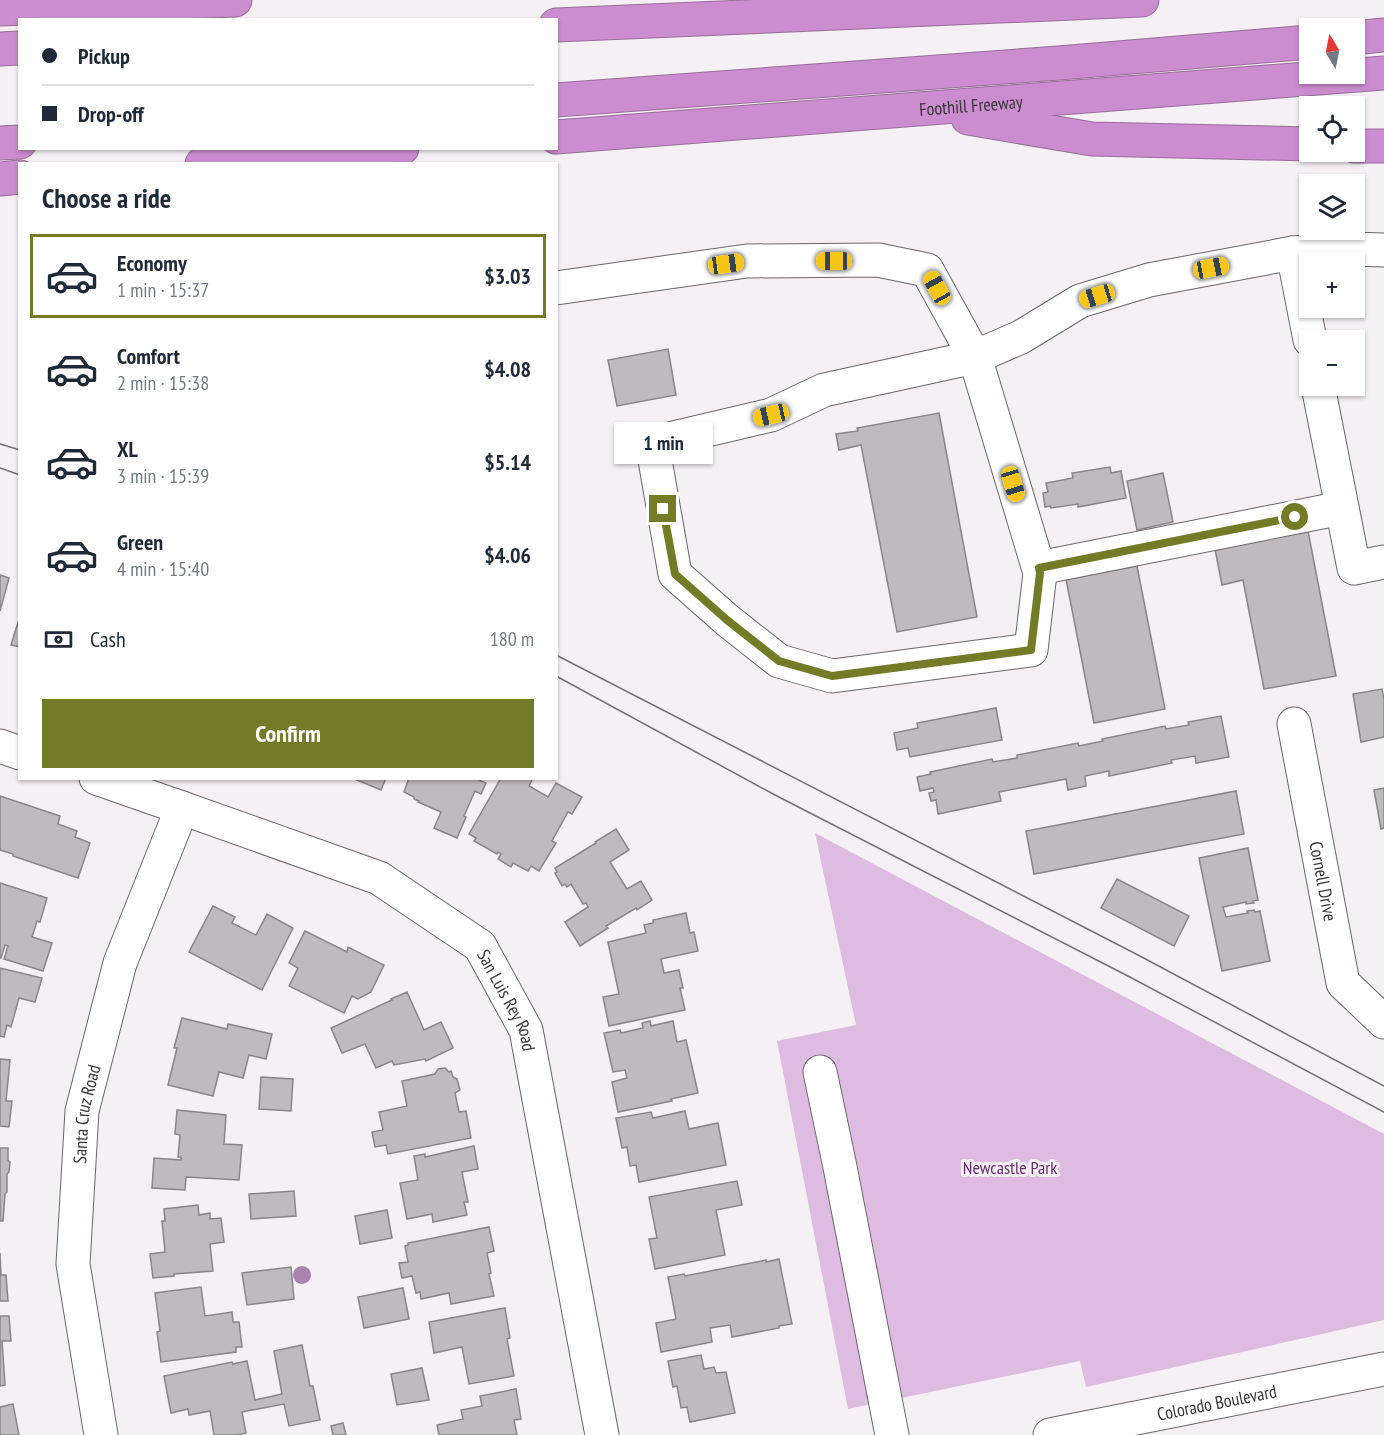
<!DOCTYPE html>
<html lang="en">
<head>
<meta charset="utf-8">
<style>
  :root { --surface:#fff; --page:#f2f2f3; --text:#1f2937; --muted:#747a83; --line:#e0e1e3; --accent:#737b26 }
  body { margin:0; font-family:"PT Sans Narrow",sans-serif; background:var(--page); color:var(--text); height:100vh; display:flex; flex-direction:column; font-size:22px; white-space:nowrap }
  * { box-sizing:border-box; margin:0 }
  p { font-size:20px; color:var(--muted) }
  .icon { flex:none; width:33px; height:33px; fill:none; stroke:currentColor; stroke-width:2; stroke-linecap:round; stroke-linejoin:round }
  .map { position:relative; flex:1; overflow:hidden }
  .side { position:absolute; left:18px; top:162px; width:540px; height:618px; display:flex; flex-direction:column; background:var(--surface); border-radius:0px; box-shadow:0 2px 4px #0004 }
  .side>* { flex:none }
  .guide { position:absolute; left:18px; top:18px; width:540px; height:132px; border-radius:0px; box-shadow:0 2px 4px #0004; display:grid; align-content:center; height:132px; padding:0 24px; background:var(--surface) }
  .needle { width:39px; rotate:350deg }
  .tools { position:absolute; left:1299px; top:18px; display:grid; gap:12px }
  .tools a { display:grid; place-items:center; width:66px; height:66px; border-radius:0px; background:var(--surface); box-shadow:0 2px 4px #0004; font-size:30px }
  .end { position:absolute; width:27px; height:27px; margin:-14px; border:8px solid #737b26; background:#fff; box-shadow:0 0 0 3px #fff }
  .from { border-radius:50% }
  .bubble { position:absolute; height:42px; border-radius:0px; background:var(--surface); box-shadow:0 2px 4px #0004; font-size:20px; font-weight:800; line-height:42px; text-align:center }
  .car { position:absolute; width:18px; height:36px; margin:-18px -9px; border-radius:8px; box-shadow:0 0 4px 2px #0007; background:linear-gradient(#f5c518 24%,#345 0 40%,#f5c518 0 76%,#345 0 86%,#f5c518 0) }
  .guide b { display:flex; align-items:center; gap:21px; height:57px; font-size:22px }
  .guide b+b { border-top:2px solid var(--line) }
  .guide i { width:15px; height:15px; background:var(--text) }
  ul { padding:0; list-style:none }
  li { display:flex; align-items:center; gap:18px; height:84px; margin:0 12px 9px; padding:0 12px; border:3px solid transparent; border-radius:0px }
  li div { flex:1 }
  li b { display:block; font-size:22px }
  li em { font-style:normal; font-weight:800 }
  li.active { border-color:var(--accent) }
  li>.icon { width:54px; height:54px; stroke-width:1.5 }
  h2 { padding:0 24px; font-size:27px; line-height:72px }
  .pay { display:flex; align-items:center; gap:15px; height:66px; padding:0 24px; font-size:22px }
  .pay p { margin-inline-start:auto }
  .primary-button { display:flex; gap:12px; margin-top:auto; padding:12px 24px }
  .primary-button a { flex:1; height:69px; border-radius:0px; background:var(--accent); color:#fff; font-size:24px; font-weight:800; line-height:69px; text-align:center }
  .map>svg:first-child { display:block }
  .green { fill:#debbe0 }
  .building { fill:#bebabe; stroke:#898589; stroke-width:1.5 }
  .lines { fill:none; stroke-linecap:round; stroke-linejoin:round }
  .minor-casing { stroke:#69666a; stroke-width:35 }
  .highway-casing { stroke:#986e9a; stroke-width:35 }
  .minor { stroke:#fff; stroke-width:33 }
  .highway { stroke:#cc8cd0; stroke-width:33 }
  .tram { stroke:#727072; stroke-width:1.5 }
  .tree { fill:#a883ab }
  .route { stroke:#737b26; stroke-width:8 }
  .labels { text-anchor:middle; dominant-baseline:central; stroke-width:6; stroke-linejoin:round; paint-order:stroke }
  .street-label { font-size:18px; fill:#373537; stroke:#f4f0f4 }
  .park-label { font-size:18px; fill:#6a2970; stroke:#f4f0f4 }
</style>
</head>
<body>
<div class="map">
<svg width="1384" height="1435" viewBox="0 0 1384 1435">
  <rect width="100%" height="100%" fill="#f4f0f4"/>
  <polygon class="green" points="815,833 1384,1134 1384,1320 1086,1387 1080,1361 848,1409 777,1041 856,1025"/>
  <g class="building">
    <polygon points="668,349 676,395 617,406 608,360"/>
    <polygon points="939,413 977,617 897,632 861,445 839,450 836,434 858,431 857,428"/>
    <polygon points="1110,467 1111,473 1121,471 1126,498 1078,507 1078,504 1051,508 1050,506 1045,507 1043,493 1048,492 1046,483 1073,478 1072,473"/>
    <polygon points="1163,473 1173,522 1137,530 1127,481"/>
    <polygon points="1308,531 1336,676 1264,689 1243,580 1222,585 1215,549"/>
    <polygon points="1137,566 1165,709 1094,723 1066,579"/>
    <polygon points="0,575 9,578 0,611"/>
    <polygon points="20,616 20,647 11,645"/>
    <polygon points="1382,689 1384,699 1384,737 1361,742 1353,694"/>
    <polygon points="996,708 1002,740 910,757 908,748 897,750 894,733 918,728 917,723"/>
    <polygon points="1221,716 1229,757 1196,763 1195,756 1171,760 1172,763 1109,776 1109,771 1085,776 1086,786 1068,790 1066,779 999,792 1001,801 938,814 936,800 931,801 929,793 934,792 933,788 920,791 917,777 931,774 930,772 992,759 993,762 1017,758 1017,755 1078,743 1079,746 1103,741 1102,739 1165,726 1166,729 1189,725 1188,722"/>
    <polygon points="352,778 386,778 381,790"/>
    <polygon points="409,778 475,778 486,783 481,794 475,791 464,816 466,817 457,838 434,828 441,812 418,802 419,801 414,799 414,797 404,792"/>
    <polygon points="501,778 533,778 529,786 548,797 556,783 582,797 572,814 568,812 552,841 556,843 539,871 531,866 528,871 513,863 511,867 498,859 501,854 498,852 497,854 474,841 476,838 469,834"/>
    <polygon points="1384,788 1384,828 1381,829 1374,790"/>
    <polygon points="1236,791 1244,834 1034,874 1026,831"/>
    <polygon points="0,796 60,816 58,824 77,831 75,837 90,843 78,878 13,856 13,854 0,850"/>
    <polygon points="616,829 629,850 610,862 627,889 641,881 652,900 637,910 636,908 606,926 608,928 580,946 565,922 588,907 586,903 583,904 571,884 567,887 565,884 562,886 555,873 557,872 555,868 596,843 595,842"/>
    <polygon points="1248,848 1258,900 1253,901 1254,903 1246,904 1246,902 1223,907 1226,917 1248,913 1247,911 1254,910 1255,912 1260,911 1270,961 1222,971 1199,858"/>
    <polygon points="1117,879 1189,916 1174,946 1101,908"/>
    <polygon points="0,883 47,898 40,922 37,921 32,937 52,943 43,971 4,959 8,946 5,945 1,958 0,958"/>
    <polygon points="213,906 235,917 232,923 256,935 267,914 293,928 262,990 189,952"/>
    <polygon points="686,913 690,933 694,932 698,951 661,959 664,973 679,970 683,988 680,988 685,1010 609,1026 603,997 619,994 608,942 646,933 644,925 653,923 653,920"/>
    <polygon points="305,931 347,952 348,947 384,965 371,992 358,999 352,996 344,1013 289,986 298,968 289,963"/>
    <polygon points="0,968 42,978 35,1002 19,998 11,1027 7,1025 4,1037 0,1036"/>
    <polygon points="407,992 424,1030 441,1022 453,1048 426,1061 425,1059 394,1065 392,1061 376,1068 365,1044 342,1053 331,1028 392,1000 391,999"/>
    <polygon points="182,1018 227,1029 228,1024 272,1034 266,1059 249,1055 243,1078 219,1072 213,1096 168,1085 177,1048 174,1048"/>
    <polygon points="650,1021 651,1026 673,1021 677,1042 686,1040 698,1093 671,1099 672,1101 618,1112 612,1082 627,1078 625,1070 613,1072 604,1033 620,1030 621,1033 643,1028 642,1023"/>
    <polygon points="0,1059 10,1060 6,1101 12,1101 9,1127 0,1126"/>
    <polygon points="445,1068 449,1072 451,1071 453,1077 457,1079 460,1090 455,1093 459,1112 466,1111 471,1138 388,1154 386,1145 375,1147 372,1132 383,1130 379,1112 407,1106 402,1081 435,1074 438,1069"/>
    <polygon points="261,1077 293,1079 291,1111 259,1109"/>
    <polygon points="177,1110 226,1115 224,1144 242,1145 239,1180 186,1177 185,1190 152,1188 154,1158 181,1160 181,1157 178,1157 180,1135 175,1134"/>
    <polygon points="685,1111 689,1129 718,1123 726,1165 639,1182 636,1165 630,1166 627,1147 622,1148 616,1118 651,1112 653,1118"/>
    <polygon points="474,1146 478,1169 462,1172 468,1202 464,1202 467,1215 433,1222 432,1214 407,1219 400,1183 418,1180 414,1156 425,1154 425,1157"/>
    <polygon points="0,1148 8,1148 8,1160 10,1162 9,1172 7,1174 7,1192 5,1194 3,1221 0,1221"/>
    <polygon points="737,1181 742,1205 716,1210 725,1255 655,1269 649,1239 657,1238 649,1197"/>
    <polygon points="294,1191 296,1216 251,1219 249,1194"/>
    <polygon points="198,1205 199,1215 210,1213 210,1219 221,1218 224,1242 210,1244 213,1271 174,1274 174,1276 153,1278 150,1254 165,1252 162,1221 165,1221 164,1209"/>
    <polygon points="387,1210 392,1238 360,1244 355,1216"/>
    <polygon points="489,1227 494,1251 487,1253 491,1273 489,1274 494,1296 451,1304 449,1293 421,1299 420,1292 416,1293 412,1276 402,1278 399,1263 408,1262 405,1246 408,1245 408,1243"/>
    <polygon points="0,1253 1,1275 6,1275 8,1301 0,1301"/>
    <polygon points="779,1259 792,1324 779,1326 779,1328 732,1337 730,1325 710,1328 712,1342 661,1352 656,1323 676,1319 668,1277 684,1274 685,1276 766,1260 766,1262"/>
    <polygon points="291,1267 294,1299 247,1305 242,1273"/>
    <polygon points="201,1287 205,1316 232,1312 233,1322 239,1322 242,1347 236,1347 236,1352 161,1362 157,1332 160,1331 155,1293"/>
    <polygon points="403,1288 409,1319 364,1328 358,1297"/>
    <polygon points="505,1308 510,1338 507,1339 514,1376 469,1384 462,1347 434,1353 429,1322"/>
    <polygon points="0,1316 9,1316 11,1341 2,1341 5,1385 0,1386"/>
    <polygon points="302,1345 310,1386 313,1386 320,1420 289,1426 284,1404 242,1412 246,1433 238,1435 214,1435 210,1411 189,1415 188,1409 171,1413 164,1376 232,1362 233,1364 247,1361 255,1400 282,1394 274,1351"/>
    <polygon points="701,1355 704,1369 714,1367 716,1373 726,1372 735,1413 690,1422 687,1407 681,1408 677,1386 673,1387 668,1361"/>
    <polygon points="422,1368 429,1400 397,1405 391,1374"/>
    <polygon points="516,1389 521,1419 514,1420 517,1435 439,1435 437,1425 463,1419 461,1410 482,1406 480,1396"/>
    <polygon points="13,1404 19,1435 0,1435 0,1407"/>
    <polygon points="343,1423 346,1435 333,1435 331,1426"/>
  </g>
  <g class="lines">
    <g class="minor-casing">
      <g id="minor">
        <polyline points="1293,253 1310,340"/>
        <polyline points="556,288 747,261 878,260 927,270 975,357 1021,337 1080,301 1149,280 1293,253 1350,249 1384,250"/>
        <polygon points="975,357 1040,573 1031,650 832,676 779,661 727,620 675,574 652,443 771,415 824,390"/>
        <polyline points="1318,386 1354,568 1384,562"/>
        <polyline points="1039,568 1342,508"/>
        <path id="s1" d="M1294,724L1343,983L1384,1022"/>
        <polyline points="0,746 20,753"/>
        <path id="s2" d="M96,778L182,808L379,878L480,946L526,1030L602,1435"/>
        <polyline points="820,1072 839,1162 892,1435"/>
        <path id="s3" d="M101,1435L73,1264L82,1111L120,963L182,808"/>
        <path id="s4" d="M1050,1435L1384,1369"/>
      </g>
    </g>
    <g class="highway-casing">
      <g id="highway">
        <polyline points="0,9 235,0"/>
        <polyline points="556,25 1142,0"/>
        <polyline points="1354,38 1384,35"/>
        <polyline points="0,49 20,48"/>
        <polyline points="556,100 1059,63 1310,42"/>
        <polyline points="968,118 1092,139 1310,144"/>
        <path id="s5" d="M556,137L1384,73"/>
        <polyline points="0,143 20,142"/>
        <polyline points="1354,146 1384,146"/>
        <polyline points="202,164 402,148"/>
        <polyline points="0,179 20,177"/>
      </g>
    </g>
    <use href="#minor" class="minor"/>
    <use href="#highway" class="highway"/>
    <g class="tram">
      <polyline points="0,444 20,450"/>
      <polyline points="0,468 20,475"/>
      <polyline points="556,655 1138,955 1384,1086"/>
      <polyline points="556,676 775,795 1126,975 1384,1112"/>
    </g>
  </g>
  <circle class="tree" cx="302" cy="1275" r="9"/>
  <g class="lines">
    <polyline class="route" points="663,509 675,574 727,620 779,661 832,676 1031,650 1040,573 1039,568 1295,517"/>
  </g>
  <g class="labels">
    <g class="street-label">
      <text stroke="none"><textPath href="#s5" startOffset="416">Foothill Freeway</textPath></text>
      <text stroke="none"><textPath href="#s1" startOffset="160">Cornell Drive</textPath></text>
      <text stroke="none"><textPath href="#s2" startOffset="483">San Luis Rey Road</textPath></text>
      <text stroke="none"><textPath href="#s3" startOffset="324">Santa Cruz Road</textPath></text>
      <text stroke="none"><textPath href="#s4" startOffset="170">Colorado Boulevard</textPath></text>
    </g>
    <g class="park-label">
      <text x="1010" y="1167">Newcastle Park</text>
    </g>
  </g>
</svg>
<div class="tools">
<a><svg class="needle" viewBox="-14 -14 28 28"><path d="M0-13l5 13h-10z" fill="#e53935"/><path d="M0 13l5-13h-10z" fill="#747a83"/></svg></a>
<a><svg class="icon" aria-label="locate" viewBox="0 0 24 24"><circle cx="12" cy="12" r="6"/><path d="M12 2v4M12 18v4M2 12h4M18 12h4"/></svg></a>
<a><svg class="icon" aria-label="layers" viewBox="0 0 24 24"><path d="M12 4l9 5-9 5-9-5zM3 14l9 5 9-5"/></svg></a>
<a>+</a>
<a>−</a>
</div>
<i class="end from" style="left:1295px;top:517px"></i>
<i class="end" style="left:663px;top:509px"></i>
<div class="bubble" style="left:614px;top:422px;width:99px">1 min</div>
<i class="car" style="left:834px;top:261px;rotate:270deg"></i>
<i class="car" style="left:726px;top:264px;rotate:82deg"></i>
<i class="car" style="left:1211px;top:268px;rotate:79deg"></i>
<i class="car" style="left:937px;top:288px;rotate:331deg"></i>
<i class="car" style="left:1097px;top:296px;rotate:253deg"></i>
<i class="car" style="left:771px;top:415px;rotate:257deg"></i>
<i class="car" style="left:1013px;top:484px;rotate:163deg"></i>
<div class="guide">
<b><i class="from"></i>Pickup</b>
<b><i></i>Drop-off</b>
</div>
<section class="side">
<h2>Choose a ride</h2>
<ul>
<li class="active"><svg class="icon" aria-label="car" viewBox="0 0 24 24"><path d="M5 17H2v-5l4-1 3-4h7l3 4 3 1v5h-3M9 17h6M6 11h13"/><circle cx="7" cy="17" r="2"/><circle cx="17" cy="17" r="2"/></svg><div><b>Economy</b><p>1 min · 15:37</p></div><em>$3.03</em></li>
<li><svg class="icon" aria-label="car" viewBox="0 0 24 24"><path d="M5 17H2v-5l4-1 3-4h7l3 4 3 1v5h-3M9 17h6M6 11h13"/><circle cx="7" cy="17" r="2"/><circle cx="17" cy="17" r="2"/></svg><div><b>Comfort</b><p>2 min · 15:38</p></div><em>$4.08</em></li>
<li><svg class="icon" aria-label="car" viewBox="0 0 24 24"><path d="M5 17H2v-5l4-1 3-4h7l3 4 3 1v5h-3M9 17h6M6 11h13"/><circle cx="7" cy="17" r="2"/><circle cx="17" cy="17" r="2"/></svg><div><b>XL</b><p>3 min · 15:39</p></div><em>$5.14</em></li>
<li><svg class="icon" aria-label="car" viewBox="0 0 24 24"><path d="M5 17H2v-5l4-1 3-4h7l3 4 3 1v5h-3M9 17h6M6 11h13"/><circle cx="7" cy="17" r="2"/><circle cx="17" cy="17" r="2"/></svg><div><b>Green</b><p>4 min · 15:40</p></div><em>$4.06</em></li>
</ul>
<div class="pay"><svg class="icon" aria-label="cash" viewBox="0 0 24 24"><path d="M3 7h18v10H3z"/><circle cx="12" cy="12" r="2"/></svg>Cash<p>180 m</p></div>
<div class="primary-button"><a>Confirm</a></div>
</section>
</div>
</body>
</html>
